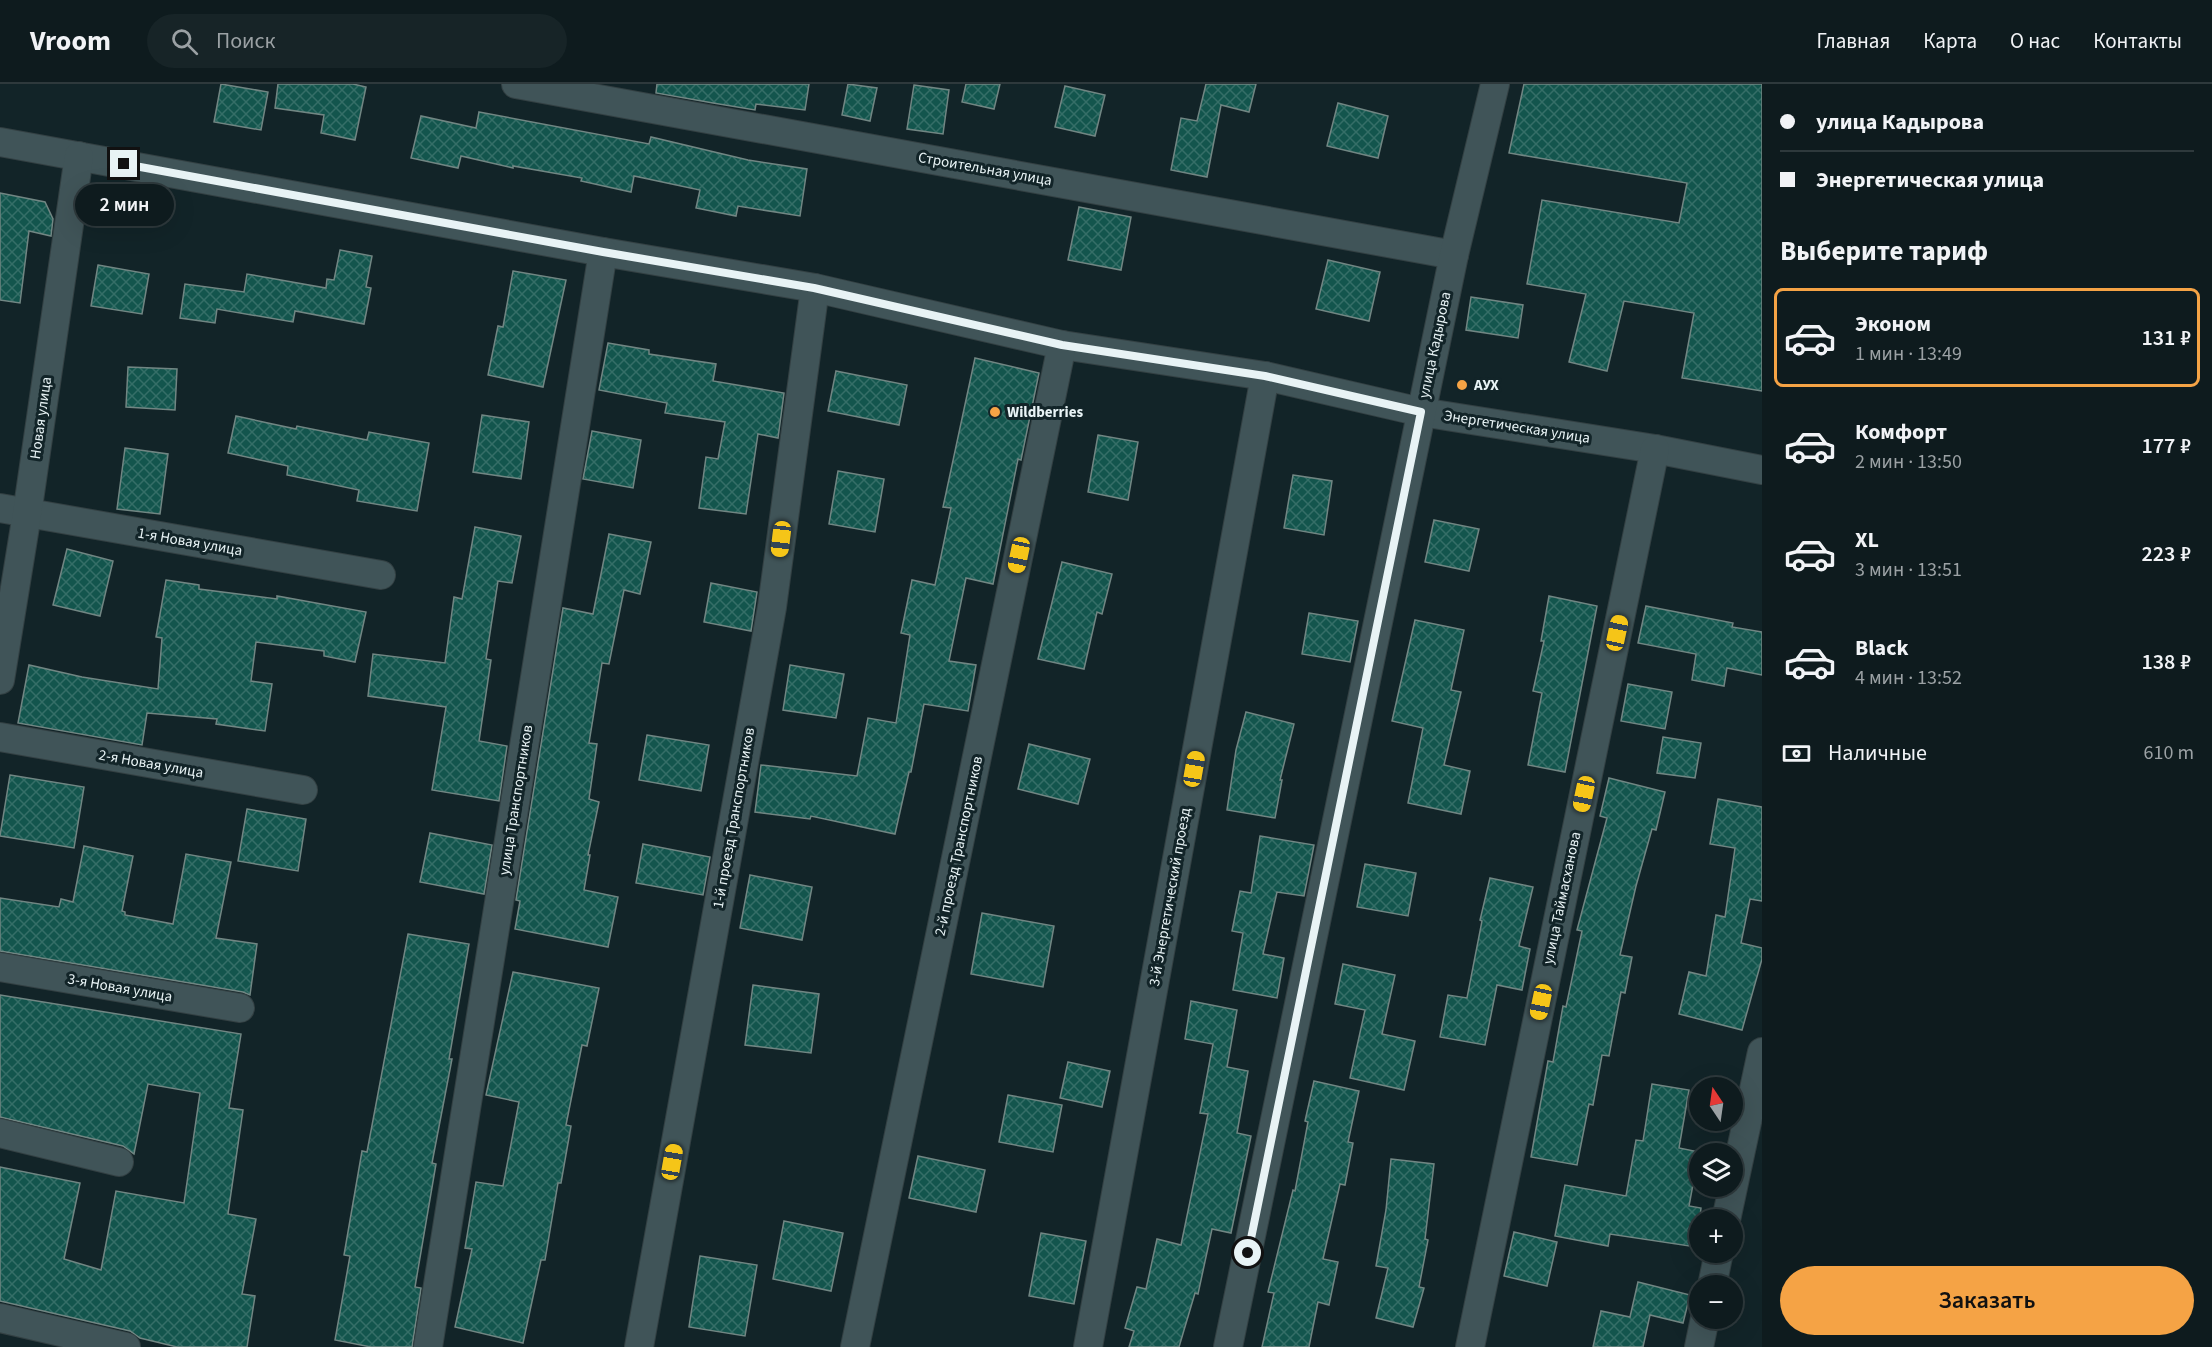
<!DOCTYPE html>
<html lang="ru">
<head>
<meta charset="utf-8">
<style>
  :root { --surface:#0e1b1e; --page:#172427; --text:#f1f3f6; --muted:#9ba1a4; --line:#2e393c; --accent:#f5a345 }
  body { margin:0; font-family:"Source Sans 3",sans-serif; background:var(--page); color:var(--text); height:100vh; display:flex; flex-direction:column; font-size:22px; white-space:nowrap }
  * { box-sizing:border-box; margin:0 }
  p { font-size:20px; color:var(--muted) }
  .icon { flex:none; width:33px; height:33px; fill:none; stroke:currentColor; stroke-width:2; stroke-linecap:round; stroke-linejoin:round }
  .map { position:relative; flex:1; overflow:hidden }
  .panel { display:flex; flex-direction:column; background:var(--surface); width:450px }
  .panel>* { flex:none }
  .top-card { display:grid; align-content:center; height:132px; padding:0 18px; background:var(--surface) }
  .needle { width:39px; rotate:347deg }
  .controls { position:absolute; left:1689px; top:993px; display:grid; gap:12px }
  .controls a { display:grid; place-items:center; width:54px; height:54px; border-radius:50%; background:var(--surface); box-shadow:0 6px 24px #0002,0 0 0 2px var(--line); font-size:30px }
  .end { position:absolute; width:27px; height:27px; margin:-14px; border:8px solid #e8f3f5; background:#111; box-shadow:0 0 0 3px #111 }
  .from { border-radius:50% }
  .bubble { position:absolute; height:42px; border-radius:21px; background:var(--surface); box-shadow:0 6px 24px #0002,0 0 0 2px var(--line); font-size:20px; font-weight:600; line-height:42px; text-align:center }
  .car { position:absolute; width:18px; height:36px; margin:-18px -9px; border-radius:8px; box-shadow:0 0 4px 2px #0007; background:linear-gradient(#f5c518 24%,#345 0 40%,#f5c518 0 76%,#345 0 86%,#f5c518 0) }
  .top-card b { display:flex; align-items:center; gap:21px; height:57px; font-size:22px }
  .top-card b+b { border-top:2px solid var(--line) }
  .top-card i { width:15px; height:15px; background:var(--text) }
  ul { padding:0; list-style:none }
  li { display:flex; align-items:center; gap:18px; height:99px; margin:0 12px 9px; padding:0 6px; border:3px solid transparent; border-radius:9px }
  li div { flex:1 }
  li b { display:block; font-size:22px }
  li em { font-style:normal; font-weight:600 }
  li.active { border-color:var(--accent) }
  li>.icon { width:54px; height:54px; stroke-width:1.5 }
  h2 { padding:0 18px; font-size:27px; line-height:72px }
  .pay { display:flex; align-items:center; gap:15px; height:66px; padding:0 18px; font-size:22px }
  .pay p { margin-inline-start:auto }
  .primary-button { display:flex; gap:12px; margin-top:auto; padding:12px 18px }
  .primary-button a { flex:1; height:69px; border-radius:36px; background:var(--accent); color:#111; font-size:24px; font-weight:600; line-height:69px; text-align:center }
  header { display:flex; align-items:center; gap:36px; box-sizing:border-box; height:84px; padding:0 30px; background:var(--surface); border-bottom:2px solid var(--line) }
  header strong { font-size:28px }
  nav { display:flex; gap:33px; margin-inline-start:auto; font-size:21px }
  .search { width:420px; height:54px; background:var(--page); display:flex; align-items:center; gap:15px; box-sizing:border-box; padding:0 21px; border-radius:33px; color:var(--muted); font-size:22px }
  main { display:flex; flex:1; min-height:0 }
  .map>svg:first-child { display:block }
  .building { fill:url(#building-cross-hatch); stroke:#718683; stroke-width:1.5 }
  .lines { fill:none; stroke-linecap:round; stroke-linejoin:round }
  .street-casing { stroke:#334043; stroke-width:30 }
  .street { stroke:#405458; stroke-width:28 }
  .route { stroke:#e8f3f5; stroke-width:8 }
  .poi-dot { fill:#f5a345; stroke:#122428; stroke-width:2 }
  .labels { text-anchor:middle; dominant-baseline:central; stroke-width:6; stroke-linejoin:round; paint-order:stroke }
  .street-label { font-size:15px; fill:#e8f3f5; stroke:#122428 }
  .poi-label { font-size:15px; font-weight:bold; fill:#e8f3f5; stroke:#122428; text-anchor:start }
</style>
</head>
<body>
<header>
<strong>Vroom</strong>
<div class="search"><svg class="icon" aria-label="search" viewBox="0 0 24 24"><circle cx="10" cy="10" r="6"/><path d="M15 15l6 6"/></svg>Поиск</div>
<nav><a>Главная</a><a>Карта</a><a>О нас</a><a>Контакты</a></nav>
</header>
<main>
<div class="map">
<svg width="1762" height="1263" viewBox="0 0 1762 1263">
  <defs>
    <pattern id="building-cross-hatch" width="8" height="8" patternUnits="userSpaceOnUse" patternTransform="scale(1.5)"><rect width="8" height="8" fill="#13554d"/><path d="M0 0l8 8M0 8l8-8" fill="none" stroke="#356e67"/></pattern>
  </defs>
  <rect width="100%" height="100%" fill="#122428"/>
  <g class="building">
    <polygon points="221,0 268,8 261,46 214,38"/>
    <polygon points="278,0 353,0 366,3 355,56 321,49 324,31 275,24"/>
    <polygon points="657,0 809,0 805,26 756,20 755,26 713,19 656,9"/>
    <polygon points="848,0 877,4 870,37 842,31"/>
    <polygon points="966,0 1000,0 994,25 962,18"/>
    <polygon points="1206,0 1256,0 1249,28 1221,21 1207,93 1171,86 1181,34 1197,37"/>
    <polygon points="1524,0 1762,0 1762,307 1682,294 1694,229 1624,217 1607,287 1569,278 1586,210 1527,200 1542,116 1679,139 1687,99 1509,69"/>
    <polygon points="914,1 949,6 943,50 907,45"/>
    <polygon points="1065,2 1105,11 1095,52 1055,43"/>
    <polygon points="1338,19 1388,32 1378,74 1327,62"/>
    <polygon points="479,28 649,60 651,53 748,76 807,85 800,132 738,122 736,132 696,124 700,106 634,92 631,108 581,97 582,94 513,82 513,84 461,72 458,84 411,74 421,32 476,44"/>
    <polygon points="0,109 45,118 53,135 51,152 29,147 20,219 0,216"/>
    <polygon points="1079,123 1131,133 1121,186 1068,176"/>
    <polygon points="340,166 372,172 366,203 371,204 364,240 295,227 293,238 217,225 215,239 180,234 185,200 244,208 247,190 326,204 327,195 334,196"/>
    <polygon points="1328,176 1380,188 1369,237 1316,225"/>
    <polygon points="98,181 149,190 142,230 91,222"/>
    <polygon points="513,187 566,196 543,303 488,291 498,242 503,243"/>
    <polygon points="1471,213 1523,221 1518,254 1466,246"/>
    <polygon points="608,259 649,266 649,270 716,280 713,297 784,309 778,354 758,350 746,430 699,424 706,373 718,375 725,338 665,329 667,319 599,306"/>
    <polygon points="975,274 1039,289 1021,376 1018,375 993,500 966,494 949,577 976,581 968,627 924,620 911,688 909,688 895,750 811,732 810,735 755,728 761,681 857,692 868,634 896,639 910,551 901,549 912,496 935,501 951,424 943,423"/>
    <polygon points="128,283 177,285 175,326 126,323"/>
    <polygon points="836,287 907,301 899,341 828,327"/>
    <polygon points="482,331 529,338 521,395 473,388"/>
    <polygon points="236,332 296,345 297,342 367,356 369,348 429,359 417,427 357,417 359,406 287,391 288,382 228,369"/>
    <polygon points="592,347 641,356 633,404 583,395"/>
    <polygon points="1098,351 1138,358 1128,416 1088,408"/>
    <polygon points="125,364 168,370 160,430 117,425"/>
    <polygon points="838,387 884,395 875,448 829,440"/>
    <polygon points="1293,391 1332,397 1324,451 1284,444"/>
    <polygon points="1434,436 1479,445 1469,487 1425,478"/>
    <polygon points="475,443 521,452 512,499 498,497 486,575 491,576 479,657 507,662 499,717 432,706 446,623 368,612 373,570 445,579 454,513 462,515"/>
    <polygon points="609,450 651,458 640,510 624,506 609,580 602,579 589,659 597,660 589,715 599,718 588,771 590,771 584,806 618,813 608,863 515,845 520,817 516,816 563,524 593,530"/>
    <polygon points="67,465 113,477 100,532 53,521"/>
    <polygon points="1062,478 1112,490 1102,530 1097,528 1084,585 1038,575"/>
    <polygon points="166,496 199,501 199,505 277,515 277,512 366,528 355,578 324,572 324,567 256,558 251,597 272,600 265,647 216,640 217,635 147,629 142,661 18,639 29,581 82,593 158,605 162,554 156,553"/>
    <polygon points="711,499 757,508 751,547 704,538"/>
    <polygon points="1549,512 1597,522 1565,688 1528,681 1542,609 1533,607 1544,557 1541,557"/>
    <polygon points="1646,522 1733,539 1732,543 1762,548 1762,591 1727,584 1724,602 1692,596 1696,570 1638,559"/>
    <polygon points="1309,529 1358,537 1350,578 1302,570"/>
    <polygon points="1415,536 1464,546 1451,606 1461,608 1444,681 1470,687 1461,730 1408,719 1423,644 1392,637"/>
    <polygon points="790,581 844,590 836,634 783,626"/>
    <polygon points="1628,600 1672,608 1665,645 1621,637"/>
    <polygon points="1246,628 1294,640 1280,696 1282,696 1275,734 1227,726 1236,666"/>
    <polygon points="647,651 709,661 701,707 639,696"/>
    <polygon points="1663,653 1701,659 1695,694 1657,689"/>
    <polygon points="1029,660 1090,675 1078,720 1018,705"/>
    <polygon points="10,691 84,703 74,764 0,752"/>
    <polygon points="1609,694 1665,708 1656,746 1652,745 1636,802 1620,871 1632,873 1625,909 1621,908 1609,972 1602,971 1593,1021 1589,1020 1577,1081 1531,1073 1548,977 1553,978 1563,922 1566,923 1582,847 1577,846 1607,734 1600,732"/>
    <polygon points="1718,715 1762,723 1762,817 1750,815 1741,859 1762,864 1762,875 1742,946 1679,930 1689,888 1706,892 1716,831 1725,833 1735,764 1710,760"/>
    <polygon points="247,725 306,735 298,787 238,777"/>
    <polygon points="430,749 492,761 484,810 420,798"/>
    <polygon points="1260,752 1314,761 1304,812 1277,808 1263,870 1284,874 1277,914 1233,906 1243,849 1232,847 1240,807 1251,809"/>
    <polygon points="643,760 710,773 703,811 636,799"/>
    <polygon points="84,762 133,772 122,827 125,828 125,831 173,840 186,770 231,778 216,854 257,860 250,911 243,908 0,867 0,814 59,823 61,815 73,818"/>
    <polygon points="1365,780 1416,789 1408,832 1357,823"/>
    <polygon points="750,791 812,803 802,856 740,844"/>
    <polygon points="1490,794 1533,803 1519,862 1530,865 1522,906 1497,901 1485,961 1440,953 1448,911 1467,914 1482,837 1480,836"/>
    <polygon points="982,829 1054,842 1043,903 971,890"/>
    <polygon points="408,850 469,860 449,975 452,975 432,1079 436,1080 415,1203 421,1204 412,1263 371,1263 335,1256 350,1172 344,1171 362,1067 367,1068"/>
    <polygon points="1343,880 1395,891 1382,950 1415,957 1404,1006 1350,994 1365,926 1335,920"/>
    <polygon points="513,888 599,904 587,962 582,961 566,1041 571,1042 561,1099 558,1099 545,1176 541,1176 523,1259 455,1243 472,1165 465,1164 476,1098 503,1102 519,1018 486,1011"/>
    <polygon points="753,901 819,910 811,969 745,961"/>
    <polygon points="0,911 241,950 229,1024 243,1026 228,1130 256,1135 242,1210 255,1212 247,1263 177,1263 140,1254 130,1247 0,1217 0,1083 80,1099 64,1175 101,1186 116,1107 184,1119 200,1009 148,1000 134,1070 123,1062 0,1033"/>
    <polygon points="1191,917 1237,926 1227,983 1248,987 1237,1049 1251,1052 1231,1149 1212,1145 1198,1210 1195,1209 1179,1263 1129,1263 1134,1247 1125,1244 1137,1203 1146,1205 1157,1155 1181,1161 1208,1030 1200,1029 1213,960 1185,955"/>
    <polygon points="1068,978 1110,987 1102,1023 1060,1014"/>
    <polygon points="1314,997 1359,1007 1348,1058 1353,1059 1345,1101 1340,1100 1323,1175 1338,1178 1329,1221 1318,1218 1309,1263 1262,1263 1274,1209 1268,1208 1293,1106 1295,1107 1308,1038 1305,1037"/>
    <polygon points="1652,1000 1689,1006 1679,1064 1699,1068 1689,1122 1701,1124 1696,1163 1610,1150 1608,1162 1555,1152 1565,1101 1626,1112 1636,1056 1643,1057"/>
    <polygon points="1008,1011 1062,1021 1053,1068 999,1058"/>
    <polygon points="918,1072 985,1086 976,1128 909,1114"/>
    <polygon points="1391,1075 1434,1080 1425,1155 1428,1156 1419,1203 1424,1204 1413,1243 1376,1234 1388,1184 1376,1182 1386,1126"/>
    <polygon points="784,1137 843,1149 831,1207 773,1195"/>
    <polygon points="1514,1148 1557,1158 1547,1202 1504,1192"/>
    <polygon points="1041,1149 1086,1157 1074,1220 1029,1212"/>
    <polygon points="700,1172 757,1181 745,1252 689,1243"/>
    <polygon points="1638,1198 1690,1211 1683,1239 1650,1231 1643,1263 1593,1263 1601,1227 1630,1233"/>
  </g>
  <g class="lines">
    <g class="street-casing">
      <g id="street">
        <polyline points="516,0 1454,171"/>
        <polyline points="0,58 603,168 815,204 1062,261 1265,292 1421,328 1655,365 1762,386"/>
        <polyline points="0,424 381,491"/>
        <polyline points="0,596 27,430 79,72"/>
        <polyline points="0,653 303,706"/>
        <polyline points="0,883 240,924"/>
        <polyline points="0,1049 119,1078"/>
        <polyline points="1726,1136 1762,968"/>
        <polyline points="1712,1202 1719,1168"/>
        <polyline points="0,1234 126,1263"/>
        <polyline points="428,1263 603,168"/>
        <polyline points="639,1263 772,523 815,204"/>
        <polyline points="855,1263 1062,261"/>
        <polyline points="1088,1263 1265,292"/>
        <polyline points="1228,1263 1454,171 1495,0"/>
        <polyline points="1470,1263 1655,365"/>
        <polyline points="1699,1263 1705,1234"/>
      </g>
    </g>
    <use href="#street" class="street"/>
  </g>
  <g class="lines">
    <polyline class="route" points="124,80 603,168 814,204 1062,261 1265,292 1421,328 1248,1169"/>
  </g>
  <g class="poi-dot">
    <circle cx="1462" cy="301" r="6"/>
    <circle cx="995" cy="328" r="6"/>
  </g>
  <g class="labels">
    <g class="street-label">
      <text transform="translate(985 85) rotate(10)">Строительная улица</text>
      <text transform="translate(1435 261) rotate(-78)">улица Кадырова</text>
      <text transform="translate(41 334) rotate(-82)">Новая улица</text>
      <text transform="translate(1517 343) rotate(9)">Энергетическая улица</text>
      <text transform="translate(190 458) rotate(10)">1-я Новая улица</text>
      <text transform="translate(151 680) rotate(10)">2-я Новая улица</text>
      <text transform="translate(516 716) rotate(-81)">улица Транспортников</text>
      <text transform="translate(734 734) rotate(-80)">1-й проезд Транспортников</text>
      <text transform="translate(959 762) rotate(-78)">2-й проезд Транспортников</text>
      <text transform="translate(1170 813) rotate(-80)">3-й Энергетический проезд</text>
      <text transform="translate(1562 814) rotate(-78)">улица Таймасханова</text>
      <text transform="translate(120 904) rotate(10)">3-я Новая улица</text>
    </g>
    <g class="poi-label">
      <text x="1474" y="301">АУХ</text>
      <text x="1007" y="328">Wildberries</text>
    </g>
  </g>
</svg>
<div class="controls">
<a><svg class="needle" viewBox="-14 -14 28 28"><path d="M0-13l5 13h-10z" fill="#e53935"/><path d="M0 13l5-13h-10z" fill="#9ba1a4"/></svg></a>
<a><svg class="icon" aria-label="layers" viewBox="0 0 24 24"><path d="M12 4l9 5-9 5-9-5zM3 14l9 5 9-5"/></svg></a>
<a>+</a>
<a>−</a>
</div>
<i class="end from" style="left:1248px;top:1169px"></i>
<i class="end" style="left:124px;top:80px"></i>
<div class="bubble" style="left:75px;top:100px;width:99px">2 мин</div>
<i class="car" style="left:781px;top:455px;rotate:187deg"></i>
<i class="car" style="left:1019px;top:471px;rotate:192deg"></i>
<i class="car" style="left:1617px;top:549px;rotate:12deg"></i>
<i class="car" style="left:1194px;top:685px;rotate:10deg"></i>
<i class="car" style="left:1584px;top:710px;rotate:192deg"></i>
<i class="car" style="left:1541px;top:918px;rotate:192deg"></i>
<i class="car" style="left:672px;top:1078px;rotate:10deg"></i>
</div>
<section class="panel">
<div class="top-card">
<b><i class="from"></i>улица Кадырова</b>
<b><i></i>Энергетическая улица</b>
</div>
<h2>Выберите тариф</h2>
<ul>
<li class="active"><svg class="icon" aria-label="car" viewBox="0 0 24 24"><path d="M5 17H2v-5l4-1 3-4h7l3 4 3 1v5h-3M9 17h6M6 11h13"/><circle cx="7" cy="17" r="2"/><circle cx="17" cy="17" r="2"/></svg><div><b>Эконом</b><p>1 мин · 13:49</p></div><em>131 ₽</em></li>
<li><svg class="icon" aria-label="car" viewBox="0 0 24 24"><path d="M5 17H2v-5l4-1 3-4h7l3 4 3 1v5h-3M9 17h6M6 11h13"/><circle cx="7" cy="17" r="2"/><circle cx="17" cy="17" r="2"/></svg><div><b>Комфорт</b><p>2 мин · 13:50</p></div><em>177 ₽</em></li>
<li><svg class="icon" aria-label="car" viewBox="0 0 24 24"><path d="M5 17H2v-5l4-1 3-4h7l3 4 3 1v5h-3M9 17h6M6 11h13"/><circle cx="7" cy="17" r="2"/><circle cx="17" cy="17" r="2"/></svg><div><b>XL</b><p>3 мин · 13:51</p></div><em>223 ₽</em></li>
<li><svg class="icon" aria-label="car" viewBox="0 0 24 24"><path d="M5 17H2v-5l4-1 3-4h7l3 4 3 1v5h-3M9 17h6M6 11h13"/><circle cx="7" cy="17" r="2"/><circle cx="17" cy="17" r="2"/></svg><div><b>Black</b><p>4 мин · 13:52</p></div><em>138 ₽</em></li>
</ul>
<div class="pay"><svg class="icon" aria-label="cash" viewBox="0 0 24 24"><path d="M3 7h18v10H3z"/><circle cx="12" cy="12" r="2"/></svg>Наличные<p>610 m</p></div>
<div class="primary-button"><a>Заказать</a></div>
</section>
</main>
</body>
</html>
